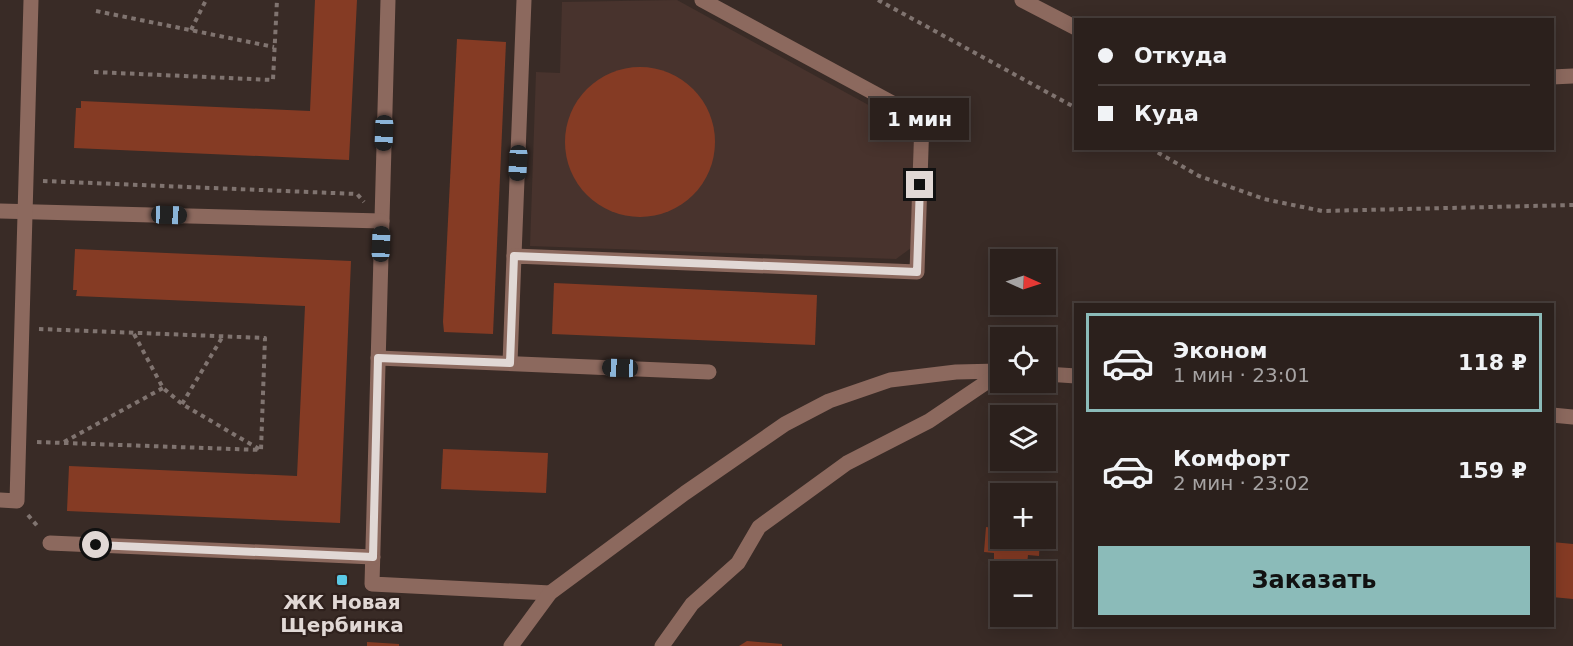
<!DOCTYPE html>
<html lang="ru">
<head>
<meta charset="utf-8">
<style>
  :root { --surface:#2b201c; --page:#332825; --text:#f1f3f6; --muted:#a6a3a3; --line:#473e3b; --accent:#8bbbb9 }
  body { margin:0; font-family:"DejaVu Sans",sans-serif; background:var(--page); color:var(--text); height:100vh; display:flex; flex-direction:column; font-size:22px; white-space:nowrap }
  * { box-sizing:border-box; margin:0 }
  p { font-size:20px; color:var(--muted) }
  .icon { flex:none; width:33px; height:33px; fill:none; stroke:currentColor; stroke-width:2; stroke-linecap:round; stroke-linejoin:round }
  .map { position:relative; flex:1; overflow:hidden }
  .sheet { position:absolute; left:1074px; top:303px; width:480px; height:324px; display:flex; flex-direction:column; background:var(--surface); border-radius:0px; box-shadow:0 3px 15px #0003,0 0 0 2px var(--line) }
  .sheet>* { flex:none }
  .hud { position:absolute; left:1074px; top:18px; width:480px; height:132px; border-radius:0px; box-shadow:0 3px 15px #0003,0 0 0 2px var(--line); display:grid; align-content:center; height:132px; padding:0 24px; background:var(--surface) }
  .needle { width:39px; rotate:93deg }
  .fabs { position:absolute; left:990px; top:249px; display:grid; gap:12px }
  .fabs a { display:grid; place-items:center; width:66px; height:66px; border-radius:0px; background:var(--surface); box-shadow:0 3px 15px #0003,0 0 0 2px var(--line); font-size:30px }
  .end { position:absolute; width:27px; height:27px; margin:-14px; border:8px solid #e1d8d5; background:#111; box-shadow:0 0 0 3px #111 }
  .from { border-radius:50% }
  .bubble { position:absolute; height:42px; border-radius:0px; background:var(--surface); box-shadow:0 3px 15px #0003,0 0 0 2px var(--line); font-size:20px; font-weight:700; line-height:42px; text-align:center }
  .car { position:absolute; width:18px; height:36px; margin:-18px -9px; border-radius:8px; box-shadow:0 0 4px 2px #0007; background:linear-gradient(#222 24%,#8ab4d8 0 40%,#222 0 76%,#8ab4d8 0 86%,#222 0) }
  .hud b { display:flex; align-items:center; gap:21px; height:57px; font-size:22px }
  .hud b+b { border-top:2px solid var(--line) }
  .hud i { width:15px; height:15px; background:var(--text) }
  ul { padding:10px 0 0; list-style:none }
  li { display:flex; align-items:center; gap:18px; height:99px; margin:0 12px 9px; padding:0 12px; border:3px solid transparent; border-radius:0px }
  li div { flex:1 }
  li b { display:block; font-size:22px }
  li em { font-style:normal; font-weight:700 }
  li.current { border-color:var(--accent) }
  li>.icon { width:54px; height:54px; stroke-width:1.5 }
  .cta { display:flex; gap:12px; margin-top:auto; padding:12px 24px }
  .cta a { flex:1; height:69px; border-radius:0px; background:var(--accent); color:#111; font-size:24px; font-weight:700; line-height:69px; text-align:center }
  .map>svg:first-child { display:block }
  .built { fill:#48332d }
  .building { fill:#853b24 }
  .lines { fill:none; stroke-linecap:round; stroke-linejoin:round }
  .path { stroke:#807470; stroke-width:4; stroke-dasharray:4.5 4.5; stroke-linecap:butt }
  .minor { stroke:#8c695e; stroke-width:15 }
  .route { stroke:#e1d8d5; stroke-width:8 }
  .poi-dot { fill:#5ac8e5; stroke:#2f211d; stroke-width:2 }
  .labels { text-anchor:middle; dominant-baseline:central; stroke-width:4.5; stroke-linejoin:round; paint-order:stroke }
  .poi-label { font-size:20px; font-weight:bold; fill:#e1d8d5; stroke:#2f211d }
</style>
</head>
<body>
<div class="map">
<svg width="1573" height="646" viewBox="0 0 1573 646">
  <rect width="100%" height="100%" fill="#392b26"/>
  <polygon class="built" points="677,0 914,130 911,248 896,259 530,246 536,72 560,73 562,2"/>
  <g class="building">
    <polygon points="315,0 357,0 349,160 74,148 76,108 81,108 81,101 310,111"/>
    <polygon points="457,39 506,42 493,334 444,332 443,322"/>
    <circle cx="640" cy="142" r="75"/>
    <polygon points="75,249 351,261 340,523 67,511 69,466 297,476 305,306 76,296 77,290 73,290"/>
    <polygon points="554,283 817,295 815,345 552,334"/>
    <polygon points="443,449 548,453 546,493 441,489"/>
    <polygon points="994,521 1000,521 1000,538 1040,538 1039,556 1028,555 1027,564 994,561 994,553 984,552 986,527 994,528"/>
    <polygon points="1552,542 1573,544 1573,599 1552,597"/>
    <polygon points="747,641 782,644 782,646 739,646"/>
    <polygon points="367,642 399,644 399,646 367,646"/>
  </g>
  <g class="lines">
    <g class="path">
      <polyline points="878,0 1076,108"/>
      <polyline points="96,11 274,47"/>
      <polyline points="191,30 206,0"/>
      <polyline points="94,72 273,80 277,0"/>
      <polyline points="1150,148 1199,176 1264,199 1322,211 1573,205"/>
      <polyline points="43,181 357,194 364,202"/>
      <polyline points="134,334 163,388 182,404 259,449"/>
      <polyline points="182,404 223,336"/>
      <polyline points="37,442 261,450 265,338 39,329"/>
      <polyline points="64,442 163,388"/>
      <polyline points="28,515 39,528"/>
    </g>
    <g class="minor">
      <polyline points="388,0 372,584 550,593"/>
      <polyline points="1022,0 1076,28"/>
      <polyline points="1552,77 1573,76"/>
      <polyline points="0,211 382,221"/>
      <polyline points="514,256 524,0"/>
      <polyline points="378,358 709,372"/>
      <polyline points="510,363 514,256 917,272 922,119 702,0"/>
      <polyline points="1046,374 1076,376"/>
      <polyline points="1552,415 1573,417"/>
      <polyline points="0,500 17,501 31,0"/>
      <polyline points="50,543 373,557"/>
      <polyline points="511,646 550,593 685,493 785,424 829,401 890,380 956,372 1000,371"/>
      <polyline points="662,646 692,604 738,563 759,527 847,463 929,421 1000,373"/>
    </g>
  </g>
  <g class="lines">
    <polyline class="route" points="96,545 373,557 378,358 510,363 514,256 917,272 920,185"/>
  </g>
  <rect class="poi-dot" x="336" y="574" width="12" height="12" rx="3"/>
  <g class="labels">
    <g class="poi-label">
      <text x="342" y="602">ЖК Новая<tspan x="342" dy="23">Щербинка</tspan></text>
    </g>
  </g>
</svg>
<div class="fabs">
<a><svg class="needle" viewBox="-14 -14 28 28"><path d="M0-13l5 13h-10z" fill="#e53935"/><path d="M0 13l5-13h-10z" fill="#a6a3a3"/></svg></a>
<a><svg class="icon" aria-label="locate" viewBox="0 0 24 24"><circle cx="12" cy="12" r="6"/><path d="M12 2v4M12 18v4M2 12h4M18 12h4"/></svg></a>
<a><svg class="icon" aria-label="layers" viewBox="0 0 24 24"><path d="M12 4l9 5-9 5-9-5zM3 14l9 5 9-5"/></svg></a>
<a>+</a>
<a>−</a>
</div>
<i class="end from" style="left:96px;top:545px"></i>
<i class="end" style="left:920px;top:185px"></i>
<div class="bubble" style="left:870px;top:98px;width:99px">1 мин</div>
<i class="car" style="left:384px;top:133px;rotate:182deg"></i>
<i class="car" style="left:518px;top:163px;rotate:183deg"></i>
<i class="car" style="left:169px;top:215px;rotate:92deg"></i>
<i class="car" style="left:381px;top:244px;rotate:2deg"></i>
<i class="car" style="left:620px;top:368px;rotate:272deg"></i>
<div class="hud">
<b><i class="from"></i>Откуда</b>
<b><i></i>Куда</b>
</div>
<section class="sheet">
<ul>
<li class="current"><svg class="icon" aria-label="car" viewBox="0 0 24 24"><path d="M5 17H2v-5l4-1 3-4h7l3 4 3 1v5h-3M9 17h6M6 11h13"/><circle cx="7" cy="17" r="2"/><circle cx="17" cy="17" r="2"/></svg><div><b>Эконом</b><p>1 мин · 23:01</p></div><em>118 ₽</em></li>
<li><svg class="icon" aria-label="car" viewBox="0 0 24 24"><path d="M5 17H2v-5l4-1 3-4h7l3 4 3 1v5h-3M9 17h6M6 11h13"/><circle cx="7" cy="17" r="2"/><circle cx="17" cy="17" r="2"/></svg><div><b>Комфорт</b><p>2 мин · 23:02</p></div><em>159 ₽</em></li>
</ul>
<div class="cta"><a>Заказать</a></div>
</section>
</div>
</body>
</html>
